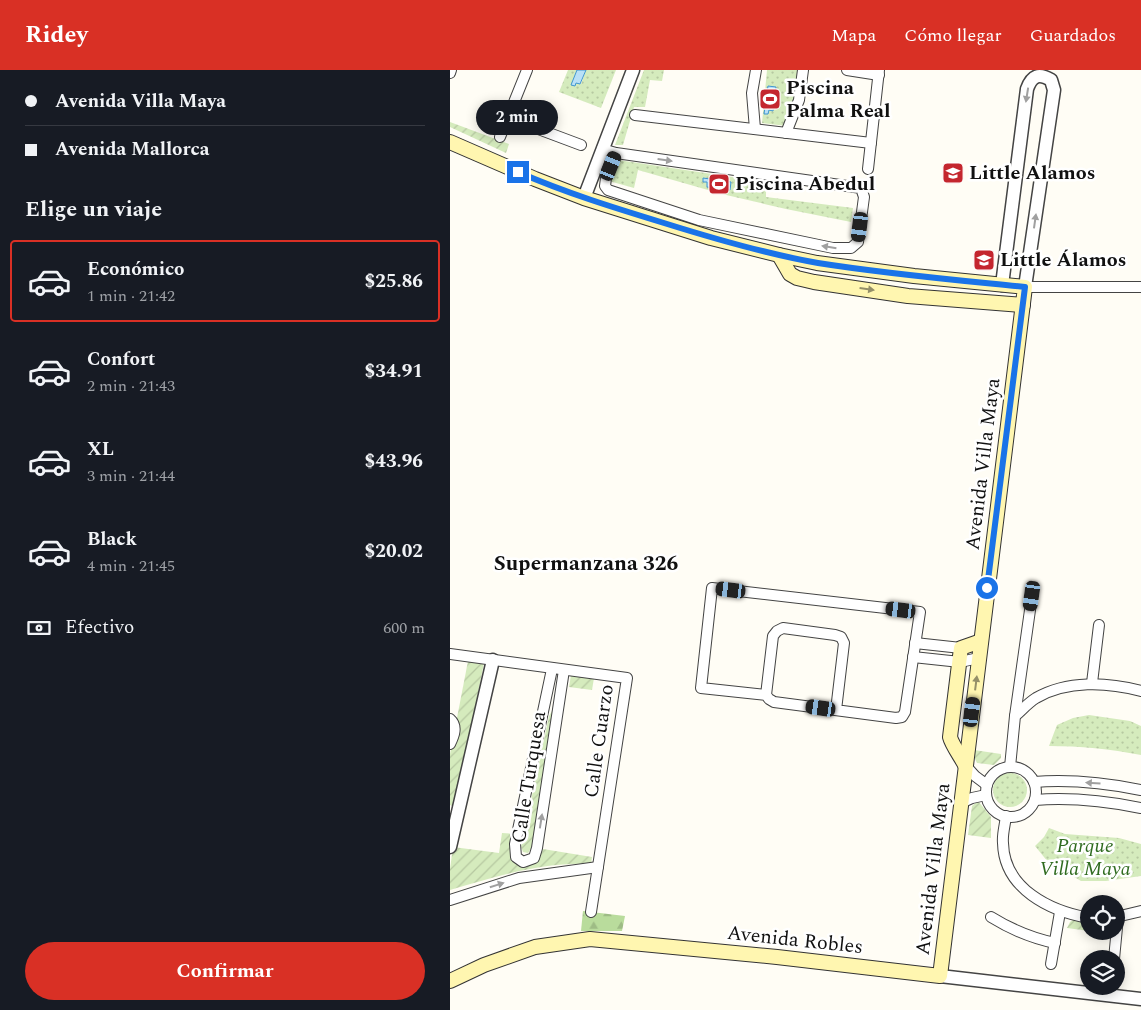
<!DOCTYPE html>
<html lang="es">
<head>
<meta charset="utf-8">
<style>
  :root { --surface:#171b24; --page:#242831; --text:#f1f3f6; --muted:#9ea1a6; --line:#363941; --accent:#d93025 }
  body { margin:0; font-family:Spectral,serif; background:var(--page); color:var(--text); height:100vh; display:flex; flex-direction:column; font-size:19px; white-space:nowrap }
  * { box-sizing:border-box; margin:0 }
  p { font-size:16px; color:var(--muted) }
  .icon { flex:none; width:28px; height:28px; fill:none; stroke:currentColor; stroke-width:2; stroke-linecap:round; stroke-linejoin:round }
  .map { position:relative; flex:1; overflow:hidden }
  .side { display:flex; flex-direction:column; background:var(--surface); width:450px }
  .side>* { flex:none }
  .banner { display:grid; align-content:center; height:110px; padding:0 25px; background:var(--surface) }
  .controls { position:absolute; left:630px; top:825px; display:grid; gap:10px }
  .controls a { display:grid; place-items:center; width:45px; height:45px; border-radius:50%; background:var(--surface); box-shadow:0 2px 12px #0003; font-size:25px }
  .end { position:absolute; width:22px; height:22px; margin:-11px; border:6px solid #1a73e8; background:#fff; box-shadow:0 0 0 2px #fff }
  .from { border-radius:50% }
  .bubble { position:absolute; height:35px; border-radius:18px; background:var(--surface); box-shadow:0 2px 12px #0003; font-size:16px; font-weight:700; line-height:35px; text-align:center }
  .car { position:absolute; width:15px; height:30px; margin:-15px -8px; border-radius:6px; box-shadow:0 0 4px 1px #0007; background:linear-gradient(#222 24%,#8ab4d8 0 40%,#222 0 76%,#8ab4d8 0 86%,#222 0) }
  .banner b { display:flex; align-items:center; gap:18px; height:48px; font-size:19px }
  .banner b+b { border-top:1px solid var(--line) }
  .banner i { width:12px; height:12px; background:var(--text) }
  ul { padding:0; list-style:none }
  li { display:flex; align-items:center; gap:15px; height:82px; margin:0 10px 8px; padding:0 15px; border:2px solid transparent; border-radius:5px }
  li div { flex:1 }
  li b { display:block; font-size:19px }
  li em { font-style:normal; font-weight:700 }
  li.selected { border-color:var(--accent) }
  li>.icon { width:45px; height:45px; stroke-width:1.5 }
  h2 { padding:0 25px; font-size:22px; line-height:60px }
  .pay { display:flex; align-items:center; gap:12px; height:55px; padding:0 25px; font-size:19px }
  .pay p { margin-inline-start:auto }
  .primary-button { display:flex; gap:10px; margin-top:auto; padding:10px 25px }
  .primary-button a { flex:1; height:58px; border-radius:30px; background:var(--accent); color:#fff; font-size:20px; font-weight:700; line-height:58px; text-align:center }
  header { display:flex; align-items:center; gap:30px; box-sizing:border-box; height:70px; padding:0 25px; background:var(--accent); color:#fff }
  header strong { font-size:24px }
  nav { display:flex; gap:28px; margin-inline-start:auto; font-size:18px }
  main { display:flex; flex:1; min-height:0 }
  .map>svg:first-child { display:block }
  .forest { fill:url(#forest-firs) }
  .park { fill:url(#park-dots); fill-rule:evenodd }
  .garden { fill:url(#garden-furrows) }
  .water { fill:#b9e0f7; stroke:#3f96cf }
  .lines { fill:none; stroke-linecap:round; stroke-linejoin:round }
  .minor-casing { stroke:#444; stroke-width:12 }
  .tertiary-casing { stroke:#444; stroke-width:15 }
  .secondary-casing { stroke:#333; stroke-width:16 }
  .minor { stroke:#fff; stroke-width:10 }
  .tertiary { stroke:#fff; stroke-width:12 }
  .secondary { stroke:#fff6b0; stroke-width:14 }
  .oneway { fill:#a0a0a0 }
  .oneway2 { fill:#948f68 }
  .route { stroke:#1a73e8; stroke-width:6 }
  .labels { text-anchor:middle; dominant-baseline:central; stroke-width:5; stroke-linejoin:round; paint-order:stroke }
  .poi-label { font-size:20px; font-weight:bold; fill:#111; stroke:#fff; text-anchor:start }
  .street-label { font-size:20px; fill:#111; stroke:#fff }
  .park-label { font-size:20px; font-style:italic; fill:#2f6b1f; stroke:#fff }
  .neighbourhood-label { font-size:21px; font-weight:bold; fill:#111; stroke:#fff }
</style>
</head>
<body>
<header>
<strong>Ridey</strong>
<nav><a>Mapa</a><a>Cómo llegar</a><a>Guardados</a></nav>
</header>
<main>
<section class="side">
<div class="banner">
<b><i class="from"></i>Avenida Villa Maya</b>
<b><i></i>Avenida Mallorca</b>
</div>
<h2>Elige un viaje</h2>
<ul>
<li class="selected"><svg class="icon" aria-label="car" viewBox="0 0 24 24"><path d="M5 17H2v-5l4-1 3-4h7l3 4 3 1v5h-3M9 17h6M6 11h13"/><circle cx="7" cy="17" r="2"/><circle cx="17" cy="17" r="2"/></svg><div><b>Económico</b><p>1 min · 21:42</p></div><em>$25.86</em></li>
<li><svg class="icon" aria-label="car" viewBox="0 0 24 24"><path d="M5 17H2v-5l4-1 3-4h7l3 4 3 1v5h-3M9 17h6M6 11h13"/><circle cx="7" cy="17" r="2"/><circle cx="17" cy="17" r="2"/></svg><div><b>Confort</b><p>2 min · 21:43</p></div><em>$34.91</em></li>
<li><svg class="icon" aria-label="car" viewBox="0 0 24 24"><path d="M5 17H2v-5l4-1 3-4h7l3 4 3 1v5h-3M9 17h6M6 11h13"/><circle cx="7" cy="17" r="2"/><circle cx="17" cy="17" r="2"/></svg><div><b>XL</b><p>3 min · 21:44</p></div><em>$43.96</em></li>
<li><svg class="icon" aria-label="car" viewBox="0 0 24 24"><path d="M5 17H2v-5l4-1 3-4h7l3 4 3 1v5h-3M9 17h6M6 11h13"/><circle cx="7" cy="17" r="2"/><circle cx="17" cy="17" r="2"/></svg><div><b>Black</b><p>4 min · 21:45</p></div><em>$20.02</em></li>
</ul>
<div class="pay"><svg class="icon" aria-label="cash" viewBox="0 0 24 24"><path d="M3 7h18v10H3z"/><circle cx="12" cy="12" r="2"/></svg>Efectivo<p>600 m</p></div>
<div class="primary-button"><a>Confirmar</a></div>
</section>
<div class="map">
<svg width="691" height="940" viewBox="0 0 691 940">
  <defs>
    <pattern id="forest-firs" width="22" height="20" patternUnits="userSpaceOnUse" patternTransform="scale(1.25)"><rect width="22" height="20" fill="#b9dc9c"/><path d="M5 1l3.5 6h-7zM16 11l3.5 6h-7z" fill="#9ebc85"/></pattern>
    <pattern id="park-dots" width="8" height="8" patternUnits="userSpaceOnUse" patternTransform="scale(1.25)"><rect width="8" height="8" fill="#d5ebbd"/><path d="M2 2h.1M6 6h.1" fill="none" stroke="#b6c8a1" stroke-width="1.8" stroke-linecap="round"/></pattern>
    <pattern id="garden-furrows" width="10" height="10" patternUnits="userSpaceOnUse" patternTransform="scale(1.25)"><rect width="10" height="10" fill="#d5ebbd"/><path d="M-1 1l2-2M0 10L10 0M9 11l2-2" fill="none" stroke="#b6c8a1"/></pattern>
  </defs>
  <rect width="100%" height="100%" fill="#fffdf5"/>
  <polygon class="forest" points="133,841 175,846 172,861 131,861"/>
  <g class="park">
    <polygon points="118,0 127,0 121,15 126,12 131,14 136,0 166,0 151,38 109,22"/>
    <polygon points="194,0 214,0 212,11 200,10 195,37 184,37 173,75 165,75"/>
    <path d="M317,0H350L345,57L312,53ZM318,17H326L323,41L318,40Z"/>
    <path d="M168,90L316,112V127L403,138L401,152L336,139L272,124L188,100L184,118L159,111ZM257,112H281L280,119L257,116Z"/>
    <path d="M639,645L680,651L691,656V685C660,679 630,676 599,676L607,655L623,648Z"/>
    <circle cx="560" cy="720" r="17"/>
    <polygon points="599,758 615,764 669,768 691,774 691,806 656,811 631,811 598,792 585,776 594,767"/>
  </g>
  <g class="garden">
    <polygon points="0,52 59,74 56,83 0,57"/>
    <polygon points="18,591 34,593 5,737 0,735 0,684"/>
    <polygon points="121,605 144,608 142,620 119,617"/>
    <polygon points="102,641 103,646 82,777 78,783 73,782 71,777 99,646"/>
    <polygon points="524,680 551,684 551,688 544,695 527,693 524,687"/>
    <polygon points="528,731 541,747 541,768 518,765 522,736"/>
    <path d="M52,763L65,764L72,793L87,790L93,779L142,787L141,794C92,792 47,806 0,820V799L3,777L49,783Z"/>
    <polygon points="623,850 639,851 639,861 617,858 620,852"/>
  </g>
  <g class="water">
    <polygon points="127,0 136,0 130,14 126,13 125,16 121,15"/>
    <polygon points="318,16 326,17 323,41 319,40 318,44 314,44"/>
    <polygon points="253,108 281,112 280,120 257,117 257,112 253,112"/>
  </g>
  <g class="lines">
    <g class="minor-casing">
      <g id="minor">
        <polyline points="397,0 429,5"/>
        <polyline points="0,3 1,0"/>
        <polyline points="185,45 421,73"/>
        <polyline points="59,48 131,75"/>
        <polyline points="305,59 302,23 306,0"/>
        <polyline points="336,63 349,30 353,0"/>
        <polyline points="50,67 77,0"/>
        <polyline points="152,79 166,83 411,118 414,127 408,172 401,178 383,178 249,150 158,120 155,116 156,108 166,83"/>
        <polyline points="418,99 429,0"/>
        <polyline points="575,217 691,217"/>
        <polyline points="465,573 511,578"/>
        <polyline points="0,584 177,608 141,842"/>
        <polyline points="463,587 510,592 529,588"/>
        <polyline points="102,599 65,774 66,787 73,792 84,788 87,778 114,600"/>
        <polyline points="642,613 649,555"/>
        <polyline points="316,625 251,618 262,518 470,542 455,642 452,647 446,648 324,632 319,629 316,625 323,566 327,561 333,558 385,565 391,567 394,573 386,640"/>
        <polyline points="565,646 582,526"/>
        <path d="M0,649C8,656 4,666 0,674"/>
        <polyline points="516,696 525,706 537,715"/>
        <path d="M560,697L565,646C572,640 578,633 586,628C617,610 657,612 691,621"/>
        <circle cx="561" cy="722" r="25"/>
        <path d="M584,712C620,709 656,713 691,720"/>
        <path d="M585,730C621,727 656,731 691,738"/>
        <polyline points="511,733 522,728 536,725"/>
        <path d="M556,746C555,755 552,765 553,773C554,819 600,841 639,848"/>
        <polyline points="0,830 69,808 148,797"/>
        <path d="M541,847C562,860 581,868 605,873"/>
        <polyline points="666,847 691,841"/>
        <polyline points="664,889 668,847"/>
        <polyline points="601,894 610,842"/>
      </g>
    </g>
    <g class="tertiary-casing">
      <g id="tertiary">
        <polyline points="134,128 183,0"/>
        <path d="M552,215L577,19C582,5 589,3 601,10L604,20L575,217"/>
        <polyline points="0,777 43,590"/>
        <polyline points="490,906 691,929"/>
      </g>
    </g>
    <g class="secondary-casing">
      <g id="secondary">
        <polyline points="0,72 85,109 134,128 261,168 329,185 367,193 464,206 575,217 490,906 327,887 140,869 85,877 34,895 0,911"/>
        <polyline points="329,185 340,204 347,208 364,212 458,226 573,235"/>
        <path d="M515,695C511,687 502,675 500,667L511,578L531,571"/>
      </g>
    </g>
    <use href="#minor" class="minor"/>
    <use href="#tertiary" class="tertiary"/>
    <use href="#secondary" class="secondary"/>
  </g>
  <defs><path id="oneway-solid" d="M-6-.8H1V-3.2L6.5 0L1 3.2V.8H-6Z" transform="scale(1.25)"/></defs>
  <g class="oneway">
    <use href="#oneway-solid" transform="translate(577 25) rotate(99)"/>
    <use href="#oneway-solid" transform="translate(215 90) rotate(8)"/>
    <use href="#oneway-solid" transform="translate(585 151) rotate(-82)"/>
    <use href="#oneway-solid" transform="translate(379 177) rotate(-171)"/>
    <use href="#oneway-solid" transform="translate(643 713) rotate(-176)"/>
    <use href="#oneway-solid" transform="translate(91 751) rotate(-81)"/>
    <use href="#oneway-solid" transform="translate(47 815) rotate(-17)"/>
  </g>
  <g class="oneway2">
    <use href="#oneway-solid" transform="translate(417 219) rotate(8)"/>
    <use href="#oneway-solid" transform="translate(526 613) rotate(-83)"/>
  </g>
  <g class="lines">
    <path class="route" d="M68,102C116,123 165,138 214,153C265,169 316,184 368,193C437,204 506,210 575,217L537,518"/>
  </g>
  <defs>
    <g id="stadium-square" transform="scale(1.125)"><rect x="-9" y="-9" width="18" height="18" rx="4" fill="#c4262e" stroke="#fff"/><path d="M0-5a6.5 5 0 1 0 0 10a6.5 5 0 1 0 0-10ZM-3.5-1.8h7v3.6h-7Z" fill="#fff"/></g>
    <g id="school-square" transform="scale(1.125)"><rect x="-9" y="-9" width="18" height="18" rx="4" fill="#c4262e" stroke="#fff"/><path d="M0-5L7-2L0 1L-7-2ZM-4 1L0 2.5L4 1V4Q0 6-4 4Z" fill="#fff"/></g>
  </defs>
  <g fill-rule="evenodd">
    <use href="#stadium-square" x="320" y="29"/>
    <use href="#school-square" x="503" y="103"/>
    <use href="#stadium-square" x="269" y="114"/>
    <use href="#school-square" x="534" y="190"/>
  </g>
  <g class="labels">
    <g class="poi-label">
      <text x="336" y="18">Piscina<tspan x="336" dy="23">Palma Real</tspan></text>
      <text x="519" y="103">Little Alamos</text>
      <text x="285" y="114">Piscina Abedul</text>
      <text x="550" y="190">Little Álamos</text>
    </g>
    <g class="street-label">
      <text transform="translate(533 394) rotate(-83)">Avenida Villa Maya</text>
      <text transform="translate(149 671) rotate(-82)">Calle Cuarzo</text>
      <text transform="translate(79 707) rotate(-81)">Calle Turquesa</text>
      <text transform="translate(483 799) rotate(-83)">Avenida Villa Maya</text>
      <text transform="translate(345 870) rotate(6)">Avenida Robles</text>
    </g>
    <g class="park-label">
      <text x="635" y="776">Parque<tspan x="635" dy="23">Villa Maya</tspan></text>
    </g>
    <g class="neighbourhood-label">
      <text x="136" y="494">Supermanzana 326</text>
    </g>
  </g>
</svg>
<div class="controls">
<a><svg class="icon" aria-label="locate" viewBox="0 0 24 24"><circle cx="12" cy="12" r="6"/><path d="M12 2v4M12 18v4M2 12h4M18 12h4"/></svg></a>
<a><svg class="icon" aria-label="layers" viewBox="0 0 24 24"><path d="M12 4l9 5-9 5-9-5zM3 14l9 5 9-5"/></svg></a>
</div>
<i class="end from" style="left:537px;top:518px"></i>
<i class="end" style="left:68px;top:102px"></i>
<div class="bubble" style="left:26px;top:30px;width:82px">2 min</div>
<i class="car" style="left:161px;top:96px;rotate:22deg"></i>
<i class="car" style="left:410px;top:157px;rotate:187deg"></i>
<i class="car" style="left:281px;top:520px;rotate:277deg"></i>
<i class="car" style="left:582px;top:526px;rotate:188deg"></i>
<i class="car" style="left:451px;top:540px;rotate:277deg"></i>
<i class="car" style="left:371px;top:638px;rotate:278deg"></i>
<i class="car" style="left:522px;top:642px;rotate:7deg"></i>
</div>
</main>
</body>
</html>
